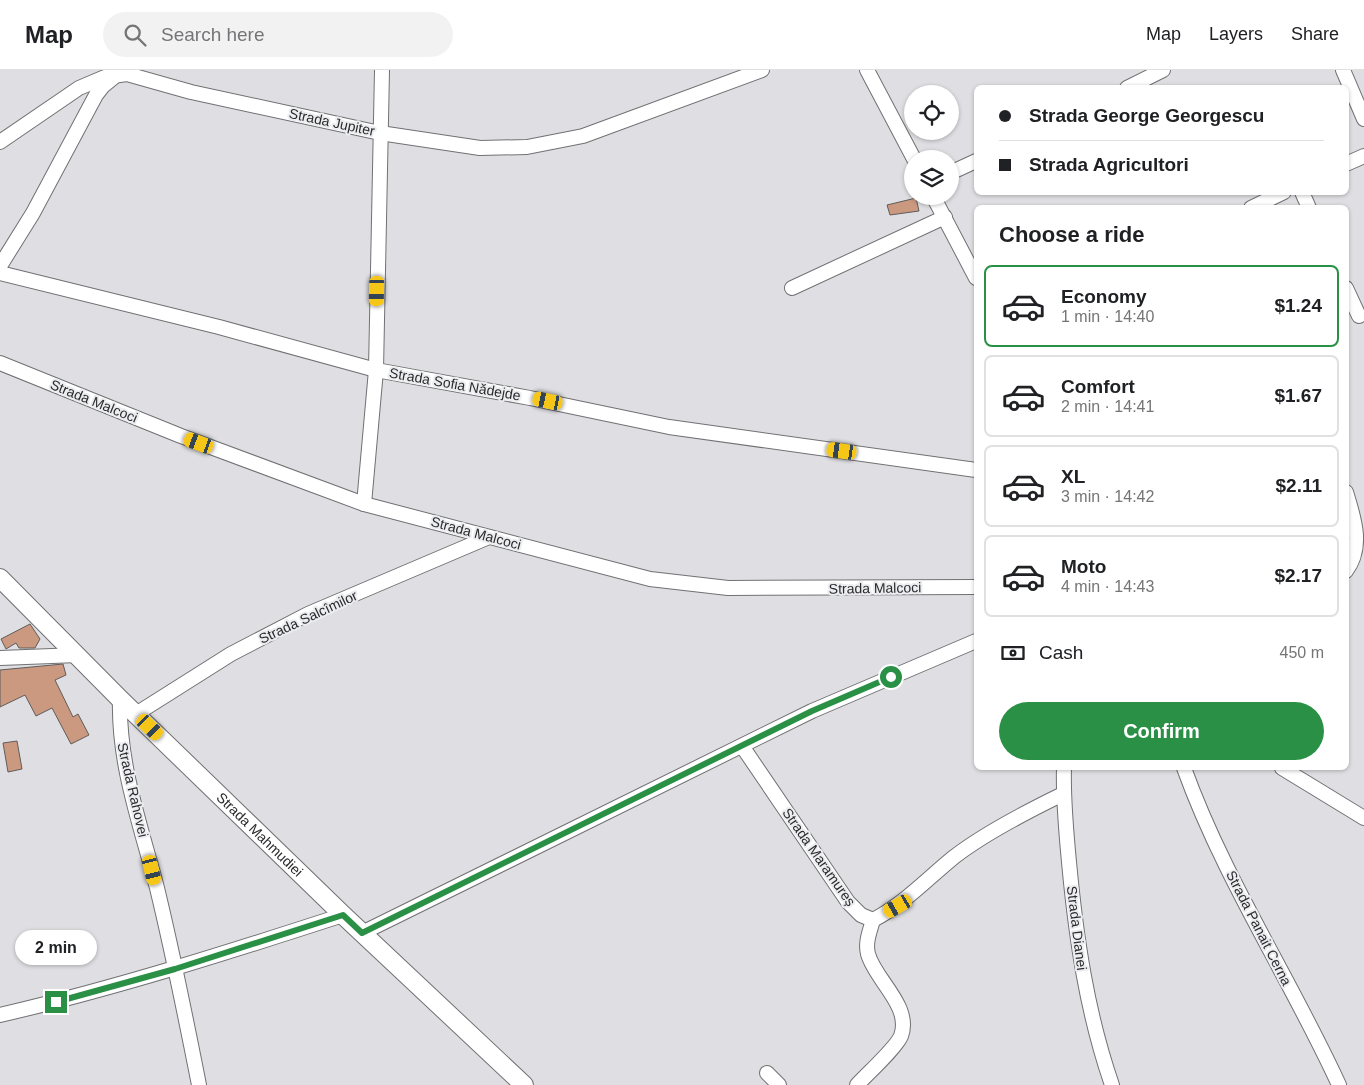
<!DOCTYPE html>
<html lang="en">
<head>
<meta charset="utf-8">
<style>
  :root { --surface:#fff; --page:#f2f2f2; --text:#202124; --muted:#757577; --line:#e0e0e0; --accent:#2a9045 }
  body { margin:0; font-family:Arial,sans-serif; background:var(--page); color:var(--text); height:100vh; display:flex; flex-direction:column; font-size:19px; white-space:nowrap }
  * { box-sizing:border-box; margin:0 }
  p { font-size:16px; color:var(--muted) }
  .icon { flex:none; width:28px; height:28px; fill:none; stroke:currentColor; stroke-width:2; stroke-linecap:round; stroke-linejoin:round }
  .map { position:relative; flex:1; overflow:hidden }
  .details { position:absolute; left:974px; top:135px; width:375px; height:565px; display:flex; flex-direction:column; background:var(--surface); border-radius:8px; box-shadow:0 1px 4px #0004 }
  .details>* { flex:none }
  .top-card { position:absolute; left:974px; top:15px; width:375px; height:110px; border-radius:8px; box-shadow:0 1px 4px #0004; display:grid; align-content:center; height:110px; padding:0 25px; background:var(--surface) }
  .fabs { position:absolute; left:904px; top:15px; display:grid; gap:10px }
  .fabs a { display:grid; place-items:center; width:55px; height:55px; border-radius:50%; background:var(--surface); box-shadow:0 1px 4px #0004; font-size:25px }
  .end { position:absolute; width:22px; height:22px; margin:-11px; border:6px solid #2a9045; background:#fff; box-shadow:0 0 0 2px #fff }
  .from { border-radius:50% }
  .bubble { position:absolute; height:35px; border-radius:18px; background:var(--surface); box-shadow:0 1px 4px #0004; font-size:16px; font-weight:600; line-height:35px; text-align:center }
  .car { position:absolute; width:15px; height:30px; margin:-15px -8px; border-radius:6px; box-shadow:0 0 4px 1px #0007; background:linear-gradient(#f5c518 24%,#345 0 40%,#f5c518 0 76%,#345 0 86%,#f5c518 0) }
  .top-card b { display:flex; align-items:center; gap:18px; height:48px; font-size:19px }
  .top-card b+b { border-top:1px solid var(--line) }
  .top-card i { width:12px; height:12px; background:var(--text) }
  ul { padding:0; list-style:none }
  li { display:flex; align-items:center; gap:15px; height:82px; margin:0 10px 8px; padding:0 15px; border:2px solid var(--line); border-radius:8px }
  li div { flex:1 }
  li b { display:block; font-size:19px }
  li em { font-style:normal; font-weight:600 }
  li.on { border-color:var(--accent) }
  li>.icon { width:45px; height:45px; stroke-width:1.5 }
  h2 { padding:0 25px; font-size:22px; line-height:60px }
  .pay { display:flex; align-items:center; gap:12px; height:55px; padding:0 25px; font-size:19px }
  .pay p { margin-inline-start:auto }
  .button { display:flex; gap:10px; margin-top:auto; padding:10px 25px }
  .button a { flex:1; height:58px; border-radius:30px; background:var(--accent); color:#fff; font-size:20px; font-weight:600; line-height:58px; text-align:center }
  header { display:flex; align-items:center; gap:30px; box-sizing:border-box; height:70px; padding:0 25px; background:var(--surface); border-bottom:1px solid var(--line) }
  header strong { font-size:24px }
  nav { display:flex; gap:28px; margin-inline-start:auto; font-size:18px }
  .search { width:350px; height:45px; background:var(--page); display:flex; align-items:center; gap:12px; box-sizing:border-box; padding:0 18px; border-radius:28px; color:var(--muted); font-size:19px }
  .map>svg:first-child { display:block }
  .building { fill:#ca9980; stroke:#5f5c5b }
  .lines { fill:none; stroke-linecap:round; stroke-linejoin:round }
  .minor-casing { stroke:#717174; stroke-width:16 }
  .major-casing { stroke:#717174; stroke-width:20 }
  .minor { stroke:#fff; stroke-width:14 }
  .major { stroke:#fff; stroke-width:18 }
  .route { stroke:#2a9045; stroke-width:6 }
  .labels { text-anchor:middle; dominant-baseline:central; stroke-width:4; stroke-linejoin:round; paint-order:stroke }
  .street-label { font-size:14px; fill:#2b2b2d; stroke:#ecedf0 }
</style>
</head>
<body>
<header>
<strong>Map</strong>
<div class="search"><svg class="icon" aria-label="search" viewBox="0 0 24 24"><circle cx="10" cy="10" r="6"/><path d="M15 15l6 6"/></svg>Search here</div>
<nav><a>Map</a><a>Layers</a><a>Share</a></nav>
</header>
<div class="map">
<svg width="1364" height="1015" viewBox="0 0 1364 1015">
  <rect width="100%" height="100%" fill="#dfdfe3"/>
  <g class="building">
    <polygon points="916,128 919,141 890,145 887,135"/>
    <polygon points="30,554 40,569 35,578 19,578 16,573 6,579 1,569"/>
    <polygon points="63,594 66,605 55,610 73,647 78,644 89,665 71,674 52,638 36,646 25,625 0,637 0,600"/>
    <polygon points="17,671 22,699 8,702 3,673"/>
  </g>
  <g class="lines">
    <g class="minor-casing">
      <g id="minor">
        <polyline points="867,0 914,89"/>
        <polyline points="1343,0 1364,49"/>
        <polyline points="1127,18 1163,0"/>
        <polyline points="0,72 79,18 105,7 127,4 191,22 380,63 480,78 527,77 583,66 762,0"/>
        <polyline points="1346,94 1364,86"/>
        <polyline points="950,103 976,91"/>
        <polyline points="1302,122 1309,138"/>
        <polyline points="933,126 976,208"/>
        <polyline points="1251,138 1284,122"/>
        <polyline points="0,196 33,143 96,25 103,16 114,7"/>
        <polyline points="0,203 219,257 376,300 530,328 669,357 976,400"/>
        <polyline points="792,218 945,147"/>
        <polyline points="1346,218 1359,246"/>
        <polyline points="0,293 181,366 364,434 650,509 728,518 976,517"/>
        <path d="M1346,422C1354,448 1364,477 1346,501"/>
        <polyline points="364,434 376,300 382,0"/>
        <polyline points="0,588 78,585"/>
        <path d="M120,629C118,694 141,756 157,818C173,884 186,949 199,1015"/>
        <polyline points="136,644 231,584 308,544 489,467"/>
        <polyline points="742,676 848,832 861,845 873,850"/>
        <path d="M1064,698C1063,729 1066,760 1069,792C1076,868 1087,943 1112,1015"/>
        <path d="M1184,698C1224,809 1290,908 1339,1015"/>
        <polyline points="1282,698 1364,748"/>
        <path d="M873,850C904,834 927,809 954,787C985,763 1028,741 1063,724"/>
        <polyline points="362,863 812,641 976,571"/>
        <path d="M0,945C116,918 229,882 343,845"/>
        <polyline points="767,1003 779,1015"/>
        <path d="M857,1015C867,1004 896,978 901,966C912,936 875,910 868,884C865,872 870,861 873,850"/>
      </g>
    </g>
    <g class="major-casing">
      <g id="major">
        <path id="s1" d="M0,508L120,629L343,845L524,1015"/>
      </g>
    </g>
    <use href="#minor" class="minor"/>
    <use href="#major" class="major"/>
  </g>
  <g class="lines">
    <polyline class="route" points="56,932 175,899 343,845 362,863 812,641 891,607"/>
  </g>
  <g class="labels">
    <g class="street-label">
      <text transform="translate(332 52) rotate(12)">Strada Jupiter</text>
      <text transform="translate(455 314) rotate(10)">Strada Sofia Nădejde</text>
      <text transform="translate(94 331) rotate(22)">Strada Malcoci</text>
      <text transform="translate(476 463) rotate(15)">Strada Malcoci</text>
      <text transform="translate(875 518) rotate(-1)">Strada Malcoci</text>
      <text transform="translate(308 547) rotate(-25)">Strada Salcîmilor</text>
      <text transform="translate(133 720) rotate(77)">Strada Rahovei</text>
      <text stroke="none"><textPath href="#s1" startOffset="365">Strada Mahmudiei</textPath></text>
      <text transform="translate(819 787) rotate(55)">Strada Maramureș</text>
      <text transform="translate(1077 858) rotate(83)">Strada Dianei</text>
      <text transform="translate(1259 858) rotate(63)">Strada Panait Cerna</text>
    </g>
  </g>
</svg>
<div class="fabs">
<a><svg class="icon" aria-label="locate" viewBox="0 0 24 24"><circle cx="12" cy="12" r="6"/><path d="M12 2v4M12 18v4M2 12h4M18 12h4"/></svg></a>
<a><svg class="icon" aria-label="layers" viewBox="0 0 24 24"><path d="M12 4l9 5-9 5-9-5zM3 14l9 5 9-5"/></svg></a>
</div>
<i class="end from" style="left:891px;top:607px"></i>
<i class="end" style="left:56px;top:932px"></i>
<div class="bubble" style="left:15px;top:860px;width:82px">2 min</div>
<i class="car" style="left:377px;top:221px;rotate:181deg"></i>
<i class="car" style="left:548px;top:331px;rotate:282deg"></i>
<i class="car" style="left:199px;top:373px;rotate:290deg"></i>
<i class="car" style="left:842px;top:381px;rotate:278deg"></i>
<i class="car" style="left:150px;top:657px;rotate:134deg"></i>
<i class="car" style="left:152px;top:800px;rotate:166deg"></i>
<i class="car" style="left:898px;top:836px;rotate:240deg"></i>
<div class="top-card">
<b><i class="from"></i>Strada George Georgescu</b>
<b><i></i>Strada Agricultori</b>
</div>
<section class="details">
<h2>Choose a ride</h2>
<ul>
<li class="on"><svg class="icon" aria-label="car" viewBox="0 0 24 24"><path d="M5 17H2v-5l4-1 3-4h7l3 4 3 1v5h-3M9 17h6M6 11h13"/><circle cx="7" cy="17" r="2"/><circle cx="17" cy="17" r="2"/></svg><div><b>Economy</b><p>1 min · 14:40</p></div><em>$1.24</em></li>
<li><svg class="icon" aria-label="car" viewBox="0 0 24 24"><path d="M5 17H2v-5l4-1 3-4h7l3 4 3 1v5h-3M9 17h6M6 11h13"/><circle cx="7" cy="17" r="2"/><circle cx="17" cy="17" r="2"/></svg><div><b>Comfort</b><p>2 min · 14:41</p></div><em>$1.67</em></li>
<li><svg class="icon" aria-label="car" viewBox="0 0 24 24"><path d="M5 17H2v-5l4-1 3-4h7l3 4 3 1v5h-3M9 17h6M6 11h13"/><circle cx="7" cy="17" r="2"/><circle cx="17" cy="17" r="2"/></svg><div><b>XL</b><p>3 min · 14:42</p></div><em>$2.11</em></li>
<li><svg class="icon" aria-label="car" viewBox="0 0 24 24"><path d="M5 17H2v-5l4-1 3-4h7l3 4 3 1v5h-3M9 17h6M6 11h13"/><circle cx="7" cy="17" r="2"/><circle cx="17" cy="17" r="2"/></svg><div><b>Moto</b><p>4 min · 14:43</p></div><em>$2.17</em></li>
</ul>
<div class="pay"><svg class="icon" aria-label="cash" viewBox="0 0 24 24"><path d="M3 7h18v10H3z"/><circle cx="12" cy="12" r="2"/></svg>Cash<p>450 m</p></div>
<div class="button"><a>Confirm</a></div>
</section>
</div>
</body>
</html>
